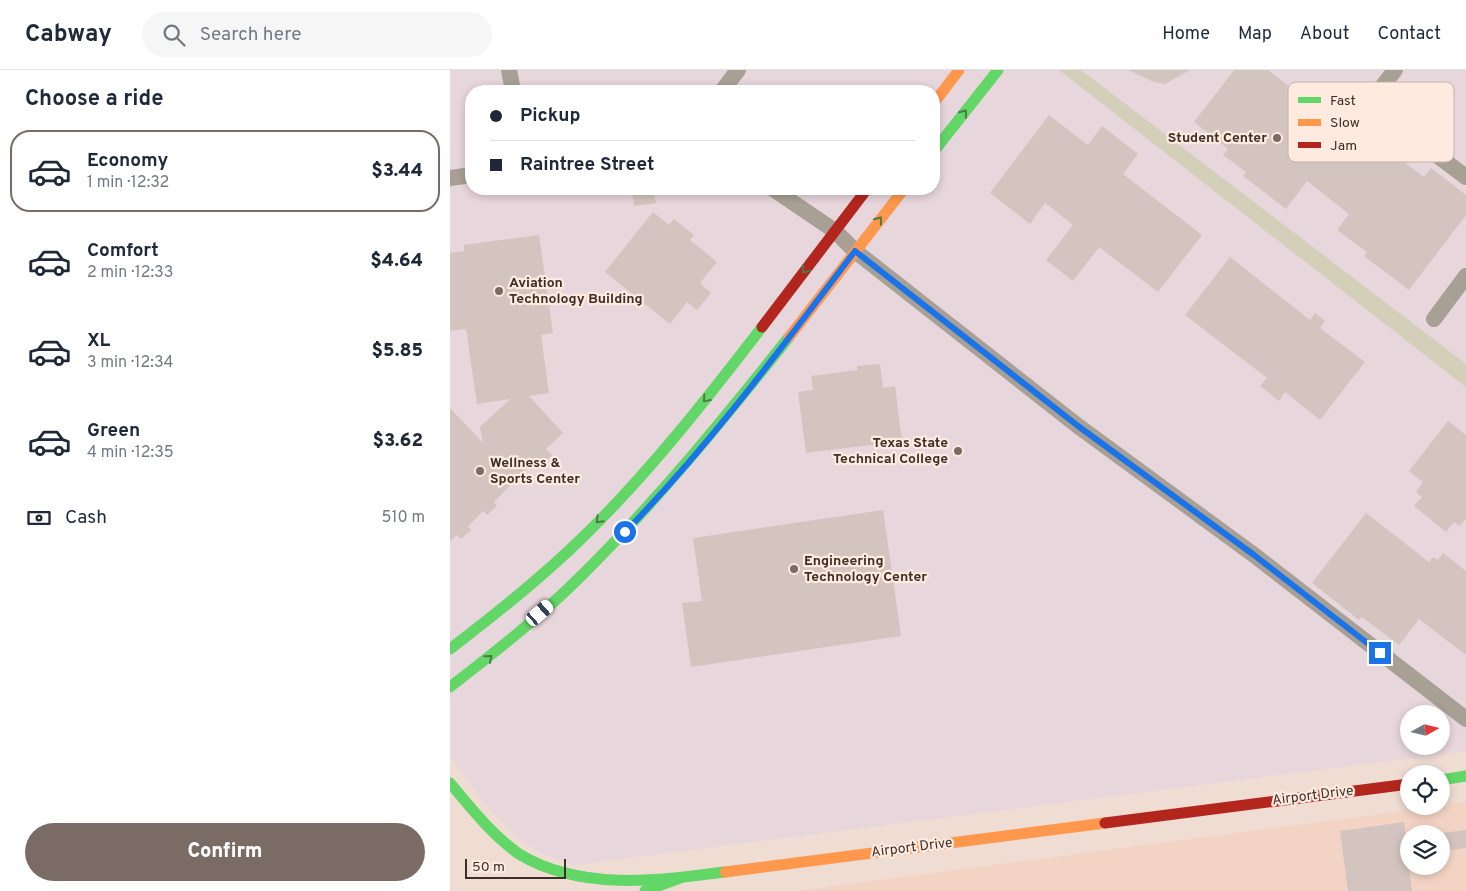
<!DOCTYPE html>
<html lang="en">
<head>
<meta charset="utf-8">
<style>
  :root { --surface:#fff; --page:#f6f6f7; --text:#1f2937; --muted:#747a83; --line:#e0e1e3; --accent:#7a6c64 }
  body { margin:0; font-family:Overpass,sans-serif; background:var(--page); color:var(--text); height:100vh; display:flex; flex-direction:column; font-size:19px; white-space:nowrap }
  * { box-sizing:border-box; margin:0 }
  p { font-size:16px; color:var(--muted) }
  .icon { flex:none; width:28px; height:28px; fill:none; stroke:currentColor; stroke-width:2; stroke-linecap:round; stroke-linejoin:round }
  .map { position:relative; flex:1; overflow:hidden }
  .panel { display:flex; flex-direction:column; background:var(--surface); width:450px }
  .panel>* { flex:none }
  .guide { position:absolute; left:15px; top:15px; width:475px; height:110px; border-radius:20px; box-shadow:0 2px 8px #0003; display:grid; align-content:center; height:110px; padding:0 25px; background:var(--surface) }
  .needle { width:32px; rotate:82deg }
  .buttons { position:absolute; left:950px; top:635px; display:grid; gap:10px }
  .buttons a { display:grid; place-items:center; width:50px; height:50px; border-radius:50%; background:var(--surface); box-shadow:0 2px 8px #0003; font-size:25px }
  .scale { position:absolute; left:15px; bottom:12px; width:101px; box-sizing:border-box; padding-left:5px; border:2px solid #3b2f28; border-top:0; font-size:14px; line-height:18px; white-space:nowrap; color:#3b2f28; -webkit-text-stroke:4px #feeadf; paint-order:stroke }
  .end { position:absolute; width:22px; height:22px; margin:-11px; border:6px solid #1a73e8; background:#fff; box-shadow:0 0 0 2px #fff }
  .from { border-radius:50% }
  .car { position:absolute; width:15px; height:30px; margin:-15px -8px; border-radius:6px; box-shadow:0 0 4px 1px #0007; background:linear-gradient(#fff 24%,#345 0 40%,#fff 0 76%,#345 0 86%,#fff 0) }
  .guide b { display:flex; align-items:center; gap:18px; height:48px; font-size:19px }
  .guide b+b { border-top:1px solid var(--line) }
  .guide i { width:12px; height:12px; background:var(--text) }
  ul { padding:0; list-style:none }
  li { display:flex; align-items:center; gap:15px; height:82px; margin:0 10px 8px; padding:0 15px; border:2px solid transparent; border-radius:20px }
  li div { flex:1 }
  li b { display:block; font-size:19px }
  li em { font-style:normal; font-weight:800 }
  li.current { border-color:var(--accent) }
  li>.icon { width:45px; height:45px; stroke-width:1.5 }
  h2 { padding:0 25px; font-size:22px; line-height:60px }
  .pay { display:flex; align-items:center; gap:12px; height:55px; padding:0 25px; font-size:19px }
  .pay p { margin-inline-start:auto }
  .primary-button { display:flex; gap:10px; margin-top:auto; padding:10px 25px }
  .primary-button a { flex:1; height:58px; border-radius:30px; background:var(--accent); color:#fff; font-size:20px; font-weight:800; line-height:58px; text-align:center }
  header { display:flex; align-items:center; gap:30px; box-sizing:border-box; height:70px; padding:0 25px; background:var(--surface); border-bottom:1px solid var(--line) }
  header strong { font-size:24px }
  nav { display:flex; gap:28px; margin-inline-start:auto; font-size:18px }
  .search { width:350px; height:45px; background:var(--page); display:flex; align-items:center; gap:12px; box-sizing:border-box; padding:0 18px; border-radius:28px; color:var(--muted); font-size:19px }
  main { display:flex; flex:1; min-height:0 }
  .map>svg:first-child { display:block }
  .built { fill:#f3d4c4; fill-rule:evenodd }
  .education { fill:#e7d6dc; fill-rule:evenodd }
  .green { fill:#d3cfb8 }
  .building { fill:#d4c4bf }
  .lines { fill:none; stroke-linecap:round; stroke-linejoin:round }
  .street { stroke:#a8a094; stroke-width:16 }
  .fast { stroke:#63d668; stroke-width:11 }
  .slow { stroke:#ff974d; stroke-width:11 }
  .jam { stroke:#b3261e; stroke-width:11 }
  .oneway { stroke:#4d7a45 }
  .route { stroke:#1a73e8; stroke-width:6 }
  .poi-dot { fill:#7a6c64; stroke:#feeadf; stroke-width:2 }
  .labels { text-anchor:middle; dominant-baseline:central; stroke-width:4.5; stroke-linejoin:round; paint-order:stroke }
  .poi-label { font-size:14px; font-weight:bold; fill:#3b2f28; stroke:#feeadf; text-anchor:start }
  .street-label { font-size:14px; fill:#3b2f28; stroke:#feeadf }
  .key { fill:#feeadf; stroke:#c4b2a8; stroke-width:1 }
  .key-label { font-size:14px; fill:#3b2f28 }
</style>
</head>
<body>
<header>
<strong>Cabway</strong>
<div class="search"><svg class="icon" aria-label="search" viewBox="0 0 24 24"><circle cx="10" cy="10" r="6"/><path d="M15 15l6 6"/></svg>Search here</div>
<nav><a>Home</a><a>Map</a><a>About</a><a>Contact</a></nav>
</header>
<main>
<section class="panel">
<h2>Choose a ride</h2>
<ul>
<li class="current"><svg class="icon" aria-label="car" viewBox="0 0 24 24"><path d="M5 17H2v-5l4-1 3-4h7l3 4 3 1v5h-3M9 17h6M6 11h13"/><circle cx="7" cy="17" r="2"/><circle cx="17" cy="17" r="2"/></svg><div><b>Economy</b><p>1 min · 12:32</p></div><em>$3.44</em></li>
<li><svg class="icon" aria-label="car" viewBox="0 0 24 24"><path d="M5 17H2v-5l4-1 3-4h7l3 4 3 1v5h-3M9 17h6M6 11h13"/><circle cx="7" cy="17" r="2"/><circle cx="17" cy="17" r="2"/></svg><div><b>Comfort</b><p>2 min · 12:33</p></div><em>$4.64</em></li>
<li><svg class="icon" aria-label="car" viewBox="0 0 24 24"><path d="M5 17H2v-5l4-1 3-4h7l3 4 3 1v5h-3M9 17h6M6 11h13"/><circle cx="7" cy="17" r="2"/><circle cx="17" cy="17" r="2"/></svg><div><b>XL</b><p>3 min · 12:34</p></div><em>$5.85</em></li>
<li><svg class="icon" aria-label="car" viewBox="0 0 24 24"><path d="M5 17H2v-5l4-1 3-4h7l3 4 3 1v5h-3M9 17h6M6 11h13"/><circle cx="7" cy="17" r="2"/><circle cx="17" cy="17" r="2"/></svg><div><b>Green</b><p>4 min · 12:35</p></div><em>$3.62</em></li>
</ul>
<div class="pay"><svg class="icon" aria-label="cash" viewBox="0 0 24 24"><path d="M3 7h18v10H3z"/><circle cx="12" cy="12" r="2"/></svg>Cash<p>510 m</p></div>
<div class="primary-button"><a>Confirm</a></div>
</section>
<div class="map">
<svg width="1016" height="821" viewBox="0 0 1016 821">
  <rect width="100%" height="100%" fill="#efdcd3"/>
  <path class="built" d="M1016,731V821H347L991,736ZM959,764H991V796H959Z"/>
  <path class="education" d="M0,0H1016V681L123,795L90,783L68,768L34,733L0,686ZM21,21H484V119H21ZM959,644H991V676H959Z"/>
  <polygon class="green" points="609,0 631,0 1016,294 1016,317"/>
  <g class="building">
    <polygon points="678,0 740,0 715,14 704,12"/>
    <polygon points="784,0 818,0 866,37 868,34 909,65 912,60 974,107 981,98 1016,125 1016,145 959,220 914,186 917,182 887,160 899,144 857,111 836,139 793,106 796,102 773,85 778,79 744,52"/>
    <polygon points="599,45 638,75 652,56 688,84 673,104 752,165 708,222 649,177 623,211 596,190 623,155 595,133 580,154 540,123"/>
    <polygon points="182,119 203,119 206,133 184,136"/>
    <polygon points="203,142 219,155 224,149 244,165 240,170 267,192 250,213 261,223 247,240 237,232 220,254 155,202"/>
    <polygon points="89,165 103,263 91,265 99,323 79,326 113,363 96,379 102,385 91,396 85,390 44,432 47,436 37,445 33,441 18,456 21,460 11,469 7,465 0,471 0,338 33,373 30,357 60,329 27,334 16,259 0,261 0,183 14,181 14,175"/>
    <polygon points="780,187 860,250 865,243 875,251 870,258 915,292 870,350 835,322 829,331 810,316 817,308 735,245"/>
    <polygon points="430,294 433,318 445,316 452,371 356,383 348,322 363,320 361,306 407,300 407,296"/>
    <polygon points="998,351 1016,365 1016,449 1009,456 1004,452 996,462 964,436 972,427 966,422 973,412 959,401"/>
    <polygon points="433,440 451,566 241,597 232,533 252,531 243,468"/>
    <polygon points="916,443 979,492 983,487 988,490 993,483 1016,501 1016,585 969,549 949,575 912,547 909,550 862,513"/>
    <polygon points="954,752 956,768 959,768 959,795 962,821 898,821 890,761"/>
    <polygon points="1016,760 1016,778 991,781 991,763"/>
  </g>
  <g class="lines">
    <g class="street">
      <polyline points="59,0 63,21"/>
      <polyline points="945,0 919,34 1016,107"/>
      <polyline points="272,21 288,0"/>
      <polyline points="0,108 21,105"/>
      <polyline points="323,119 385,161 405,181 628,356 804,485 1016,649"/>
      <polyline points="984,249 1016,206"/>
    </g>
    <g class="fast">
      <polyline points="484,81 548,0"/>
      <path d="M0,579C46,544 90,509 131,469C198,404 255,331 312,257"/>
      <path d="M0,617C45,582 90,547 130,507C206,432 273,350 339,267"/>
      <polyline points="991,710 1016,706"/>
      <path d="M0,713C21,738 42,765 69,784C130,821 206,811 275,802"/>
      <polyline points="195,821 230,808"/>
    </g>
    <g class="slow">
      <polyline points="484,33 509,0"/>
      <polyline points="339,267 454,119"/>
      <polyline points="275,802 655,753"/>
    </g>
    <g class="jam">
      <polyline points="312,257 417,119"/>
      <polyline points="655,753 959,714"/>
    </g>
  </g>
  <defs><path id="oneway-chevron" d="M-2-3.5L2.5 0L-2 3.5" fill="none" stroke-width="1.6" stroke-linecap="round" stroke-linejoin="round" transform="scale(1.25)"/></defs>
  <g class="oneway">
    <use href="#oneway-chevron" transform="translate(514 43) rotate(-52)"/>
    <use href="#oneway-chevron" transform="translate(429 150) rotate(-52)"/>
    <use href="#oneway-chevron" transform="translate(355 200) rotate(127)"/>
    <use href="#oneway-chevron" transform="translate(256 329) rotate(131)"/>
    <use href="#oneway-chevron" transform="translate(149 450) rotate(135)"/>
    <use href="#oneway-chevron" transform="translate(39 588) rotate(-41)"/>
  </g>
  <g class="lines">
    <path class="route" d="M175,462C260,375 332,277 405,181L628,356L804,485L930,583"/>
  </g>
  <g class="poi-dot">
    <circle cx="827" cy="68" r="5"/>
    <circle cx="49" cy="221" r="5"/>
    <circle cx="508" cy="381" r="5"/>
    <circle cx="30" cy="401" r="5"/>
    <circle cx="344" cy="499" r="5"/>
  </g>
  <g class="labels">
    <g class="poi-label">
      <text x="817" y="68" text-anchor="end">Student Center</text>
      <text x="59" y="213">Aviation<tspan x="59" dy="16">Technology Building</tspan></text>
      <text x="498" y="373" text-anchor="end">Texas State<tspan x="498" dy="16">Technical College</tspan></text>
      <text x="40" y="393">Wellness &amp;<tspan x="40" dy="16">Sports Center</tspan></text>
      <text x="354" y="491">Engineering<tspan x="354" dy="16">Technology Center</tspan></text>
    </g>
    <g class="street-label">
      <text transform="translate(863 726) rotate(-7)">Airport Drive</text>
      <text transform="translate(462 778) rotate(-7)">Airport Drive</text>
    </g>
  </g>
  <rect x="838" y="12" width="166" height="80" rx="8" class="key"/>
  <rect x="848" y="27" width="23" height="6" fill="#63d668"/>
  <rect x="848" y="49" width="23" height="7" fill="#ff974d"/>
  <rect x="848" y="72" width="23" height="6" fill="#b3261e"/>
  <g class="key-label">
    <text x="880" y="35">Fast</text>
    <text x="880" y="57">Slow</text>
    <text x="880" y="80">Jam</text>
  </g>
</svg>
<div class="buttons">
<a><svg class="needle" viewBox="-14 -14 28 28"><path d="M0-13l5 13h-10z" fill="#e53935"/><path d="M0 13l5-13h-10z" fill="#747a83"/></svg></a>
<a><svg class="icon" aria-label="locate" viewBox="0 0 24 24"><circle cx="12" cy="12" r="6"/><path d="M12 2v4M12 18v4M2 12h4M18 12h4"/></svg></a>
<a><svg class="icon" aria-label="layers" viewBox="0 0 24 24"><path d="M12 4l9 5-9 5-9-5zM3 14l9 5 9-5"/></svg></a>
</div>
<div class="scale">50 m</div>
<i class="end from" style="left:175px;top:462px"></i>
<i class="end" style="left:930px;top:583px"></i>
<i class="car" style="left:90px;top:543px;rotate:49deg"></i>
<div class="guide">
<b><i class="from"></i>Pickup</b>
<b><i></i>Raintree Street</b>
</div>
</div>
</main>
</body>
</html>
